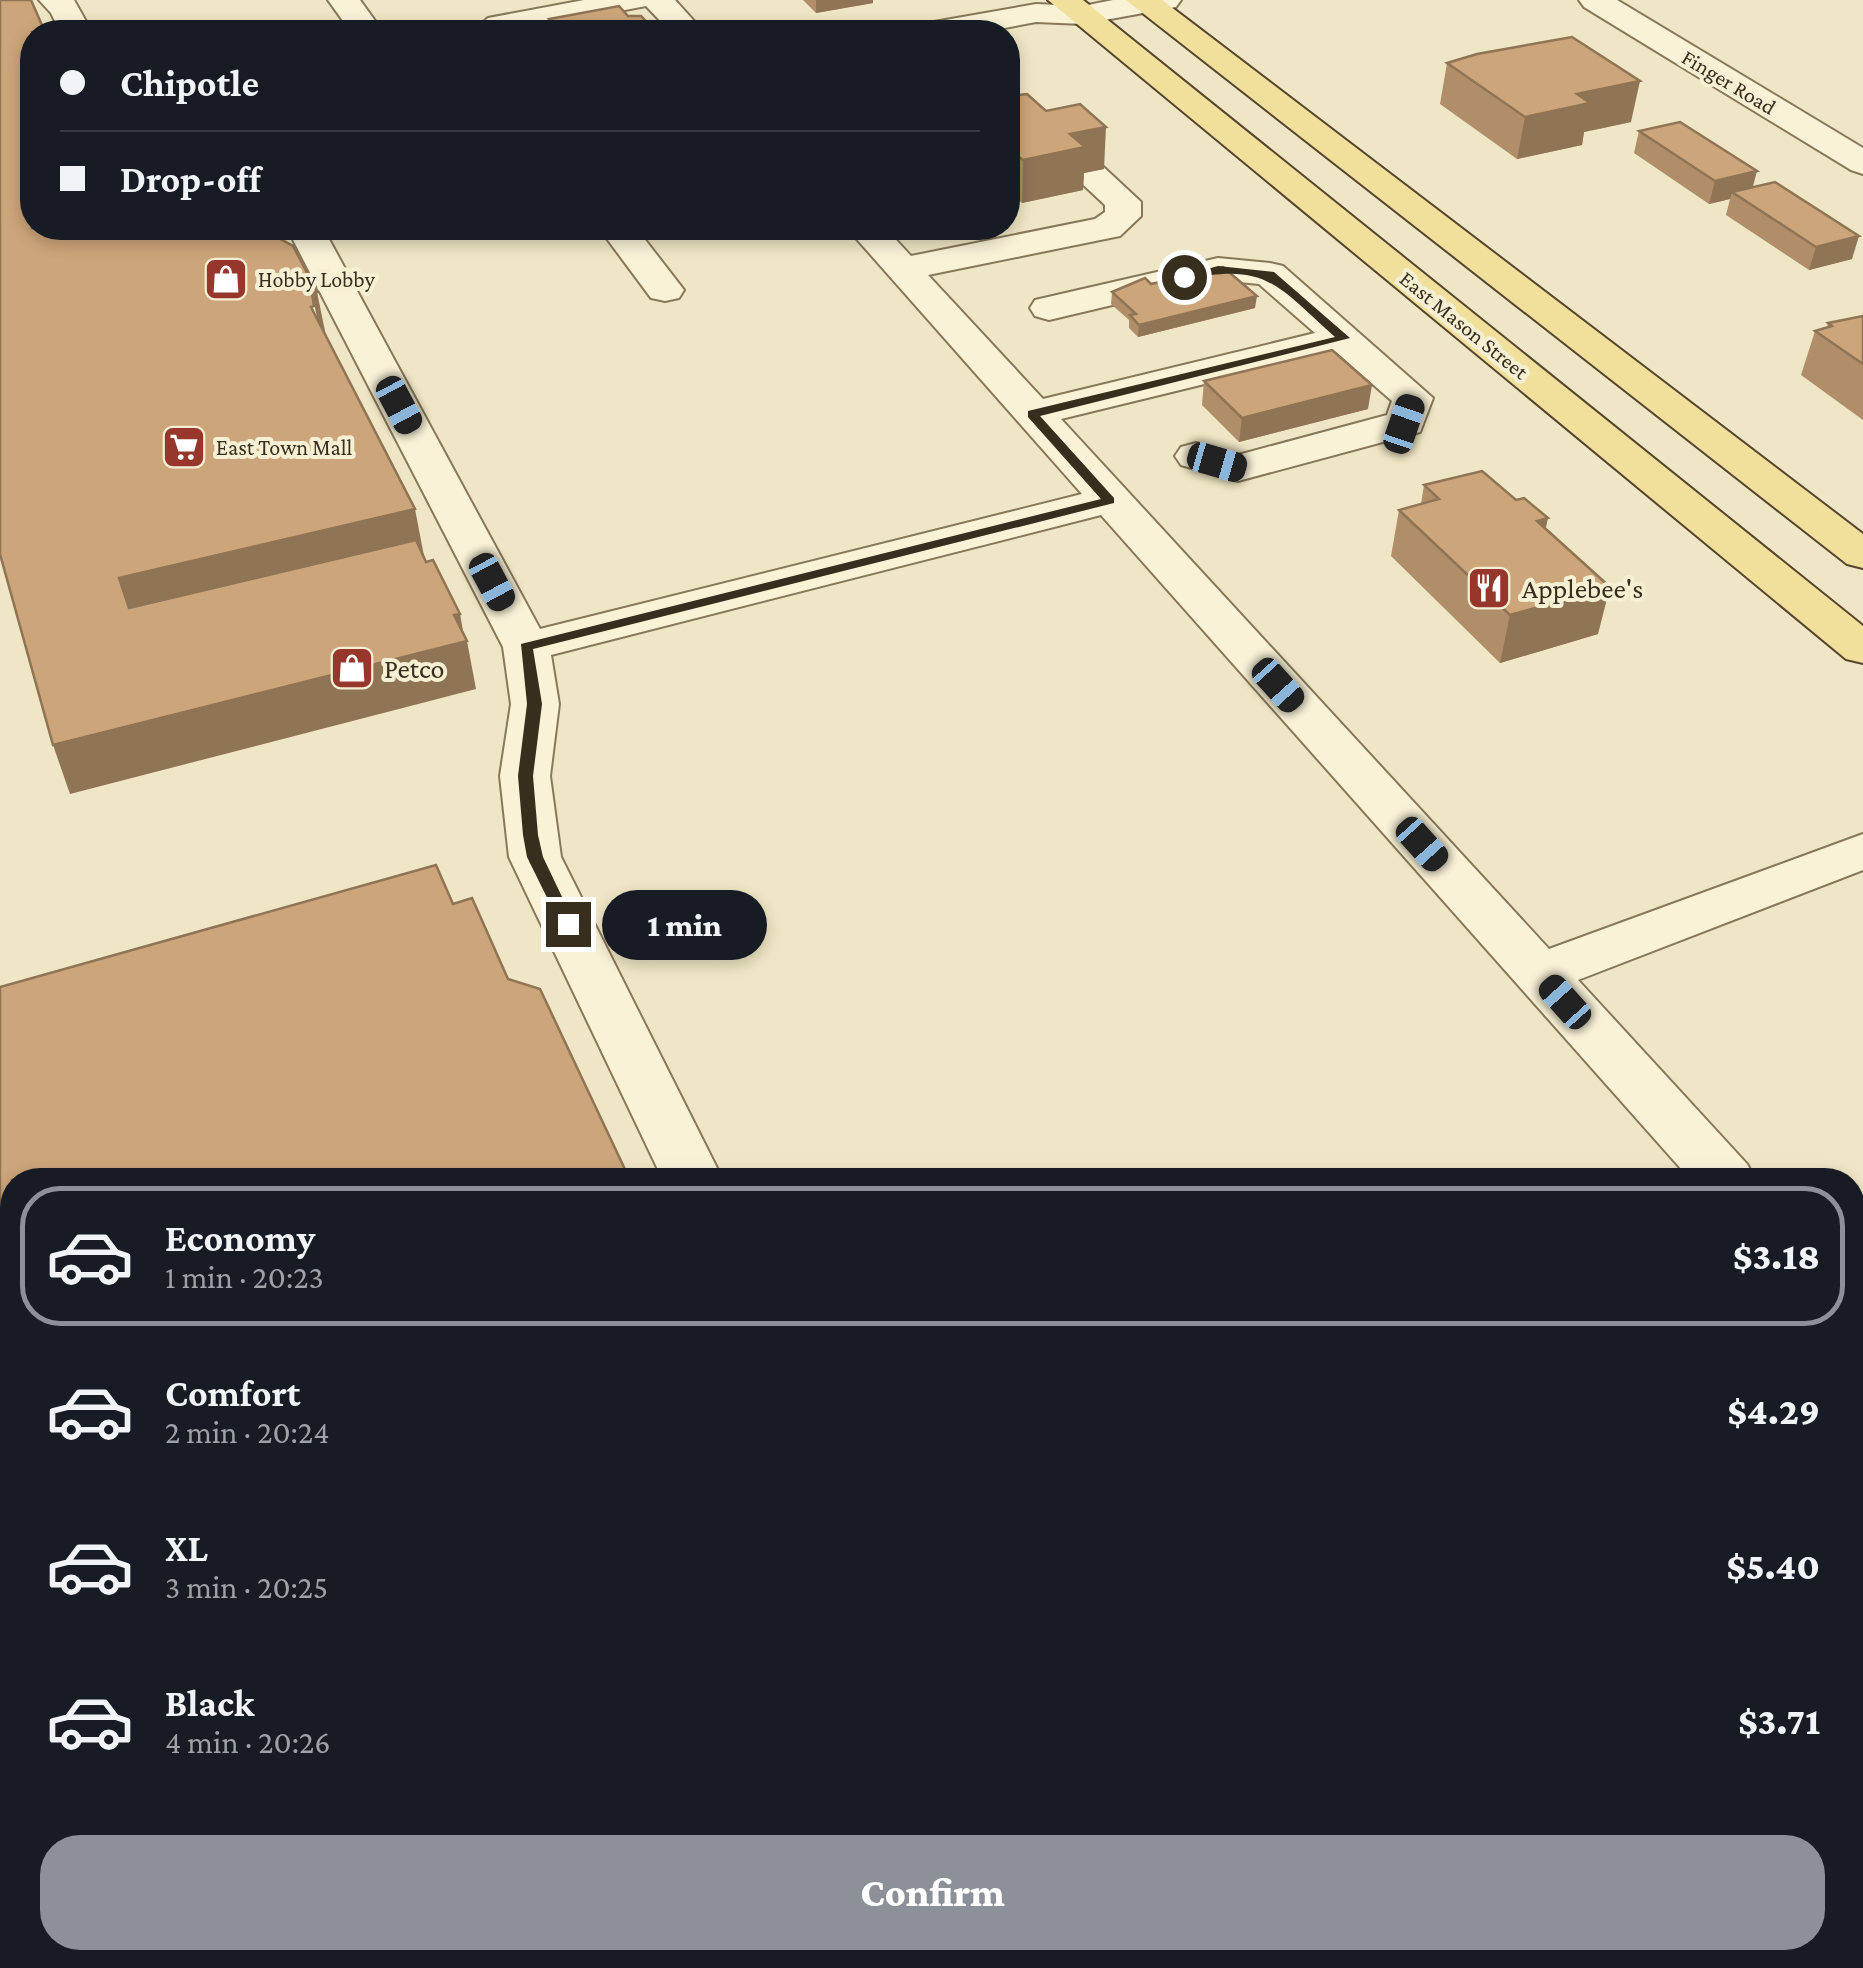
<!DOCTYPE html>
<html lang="en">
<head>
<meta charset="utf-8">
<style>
  :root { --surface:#171b24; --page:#20242c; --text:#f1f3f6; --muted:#9ea1a6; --line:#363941; --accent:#8c9099 }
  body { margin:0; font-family:"Crimson Pro",serif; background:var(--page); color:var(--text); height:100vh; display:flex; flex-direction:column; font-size:38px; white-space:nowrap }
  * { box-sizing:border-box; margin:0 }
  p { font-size:32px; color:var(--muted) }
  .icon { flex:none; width:55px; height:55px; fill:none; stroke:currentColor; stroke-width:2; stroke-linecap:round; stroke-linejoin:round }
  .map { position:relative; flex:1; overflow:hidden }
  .drawer { position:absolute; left:0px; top:1168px; width:1865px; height:802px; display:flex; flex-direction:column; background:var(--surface); border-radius:40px 40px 0 0; box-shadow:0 5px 15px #0003 }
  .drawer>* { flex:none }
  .banner { position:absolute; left:20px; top:20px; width:1000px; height:220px; border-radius:40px; box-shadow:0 5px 15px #0003; display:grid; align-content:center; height:220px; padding:0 40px; background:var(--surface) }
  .end { position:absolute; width:45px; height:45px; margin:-22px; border:12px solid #382e1e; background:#fff; box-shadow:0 0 0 5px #fff }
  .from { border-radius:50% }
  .bubble { position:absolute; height:70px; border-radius:35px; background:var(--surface); box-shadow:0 5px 15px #0003; font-size:32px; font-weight:800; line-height:70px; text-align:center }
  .car { position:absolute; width:30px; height:60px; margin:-30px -15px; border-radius:12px; box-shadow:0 0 8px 2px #0007; background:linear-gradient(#222 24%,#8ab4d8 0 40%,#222 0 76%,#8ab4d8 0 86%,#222 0) }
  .banner b { display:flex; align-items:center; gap:35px; height:95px; font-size:38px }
  .banner b+b { border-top:2px solid var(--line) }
  .banner i { width:25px; height:25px; background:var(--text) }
  ul { padding:18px 0 0; list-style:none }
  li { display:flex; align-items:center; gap:30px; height:140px; margin:0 20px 15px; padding:0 20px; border:5px solid transparent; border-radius:40px }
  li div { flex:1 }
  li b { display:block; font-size:38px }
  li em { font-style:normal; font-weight:800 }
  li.current { border-color:var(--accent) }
  li>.icon { width:90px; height:90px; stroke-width:1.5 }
  .action { display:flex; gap:20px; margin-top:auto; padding:20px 40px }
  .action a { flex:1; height:115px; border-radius:40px; background:var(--accent); color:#fff; font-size:40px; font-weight:800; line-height:115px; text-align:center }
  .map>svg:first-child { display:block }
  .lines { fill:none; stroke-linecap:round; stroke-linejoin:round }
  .minor-casing { stroke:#88785a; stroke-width:4 }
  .major-casing { stroke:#56452e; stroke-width:4 }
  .minor { fill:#f9f2d7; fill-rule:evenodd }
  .major { fill:#f1df9c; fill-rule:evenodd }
  .wall { fill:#af8e69 }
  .shaded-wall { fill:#8f7455 }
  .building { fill:#cca57a; stroke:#8f7455; stroke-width:2.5 }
  .route { fill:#382e1e }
  .labels { text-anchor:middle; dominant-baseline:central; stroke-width:8; stroke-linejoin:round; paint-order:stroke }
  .far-street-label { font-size:22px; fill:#382e1e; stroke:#f5efd3 }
  .far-poi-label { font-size:22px; fill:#382e1e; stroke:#f5efd3; text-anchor:start }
  .poi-label { font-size:28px; fill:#382e1e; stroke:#f5efd3; text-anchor:start }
</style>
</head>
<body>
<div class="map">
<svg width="1863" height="1968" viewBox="0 0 1863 1968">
  <rect width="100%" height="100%" fill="#eee6c4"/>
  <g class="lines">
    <g class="minor-casing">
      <g id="minor">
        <polygon points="39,0 74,0 92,32 60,32 51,13"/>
        <polygon points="328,0 360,0 383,32 351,32"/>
        <polygon points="584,0 675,0 704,32 671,32 646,6 510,32 472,32 488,18"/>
        <polygon points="1113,0 1181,0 1176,7 1083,24 1036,22 983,32 918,32 923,25 934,22 1036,4 1083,6"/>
        <polygon points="1579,0 1617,0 1863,148 1863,174 1851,170 1584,7"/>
        <polygon points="1008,109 1054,121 1141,202 1141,216 1120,236 928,275 1043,399 1315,333 1259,284 1218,280 1049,320 1035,316 1030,308 1035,300 1218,258 1270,263 1283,266 1433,398 1420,432 1238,481 1181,465 1175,456 1181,447 1196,443 1238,455 1387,415 1392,401 1336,352 1061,419 1549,949 1863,834 1863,870 1578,980 1747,1164 1756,1180 1691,1180 1101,515 551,655 559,704 550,776 561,857 723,1180 663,1180 509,857 500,776 511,704 503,647 287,228 323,228 540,629 1082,494 847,228 885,228 911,256 1095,219 1105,212 1105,205 1030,135 1008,129"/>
        <polygon points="599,228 636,228 684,290 679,298 665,301 651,298"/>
        <polygon points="1852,1295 1863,1298 1863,1358 1852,1354"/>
        <polygon points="1863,1894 1863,1968 1757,1968 1761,1958 1852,1958 1852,1898"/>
        <polygon points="1031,1958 1110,1958 1114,1968 1035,1968"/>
      </g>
    </g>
    <g class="major-casing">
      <g id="major">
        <polygon points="1048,0 1083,0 1863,626 1863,663 1846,659"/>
        <polygon points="1126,0 1162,0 1863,534 1863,568 1847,564"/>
      </g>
    </g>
    <use href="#minor" class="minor"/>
    <use href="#major" class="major"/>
  </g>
  <g class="wall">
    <polygon points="803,0 873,0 873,3 816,13"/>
    <polygon points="1447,63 1631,122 1584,132 1582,145 1517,159 1440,104"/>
    <polygon points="1008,96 1104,169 1084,173 1083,190 1022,203 1013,195 1008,196"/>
    <polygon points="1639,131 1753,187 1852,259 1809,270 1726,215 1730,199 1709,204 1634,153"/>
    <polygon points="1151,284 1255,308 1138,337 1129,328 1129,320 1111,304 1112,292"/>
    <polygon points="1863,316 1863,420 1801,375 1815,331 1827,327 1828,323"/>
    <polygon points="1204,381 1368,409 1239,442 1202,405"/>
    <polygon points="1424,485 1546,529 1598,634 1500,663 1391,556 1399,510 1421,504"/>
  </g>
  <g class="shaded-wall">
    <polygon points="816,0 873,0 873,3 816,13"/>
    <polygon points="1640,81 1631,122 1584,132 1582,145 1517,159 1525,117 1577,94"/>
    <polygon points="1106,127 1104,169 1084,173 1083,190 1022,203 1023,160 1070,134"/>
    <polygon points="1014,153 1013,195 1008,196 1008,154"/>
    <polygon points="1757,171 1751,194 1732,192 1730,199 1709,204 1715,181"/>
    <polygon points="1859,236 1852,259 1809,270 1816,247"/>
    <polygon points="317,292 326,336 321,337 312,293"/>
    <polygon points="1257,296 1255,308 1138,337 1139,325"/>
    <polygon points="1372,385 1368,409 1239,442 1242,418"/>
    <polygon points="415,509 424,556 133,625 119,578"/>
    <polygon points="1548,518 1538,565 1537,521"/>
    <polygon points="1610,587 1598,634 1500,663 1510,615"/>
    <polygon points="460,614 465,642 467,641 476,689 70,794 53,745"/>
    <polygon points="12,1882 12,1922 0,1927 0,1886"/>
    <polygon points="781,1958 854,1958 830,1968 757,1968"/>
  </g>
  <g class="building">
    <polygon points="0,0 31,0 45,32 32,32 32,228 270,228 275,236 293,246 317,292 312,293 314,306 311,307 415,509 119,578 129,608 416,540 426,562 433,560 460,614 454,615 467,641 53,745 0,554"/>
    <polygon points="619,6 628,16 641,16 656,32 538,32 558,29 549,19"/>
    <polygon points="1572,37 1640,81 1577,94 1590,103 1525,117 1447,63 1477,54"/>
    <polygon points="1027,94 1046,111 1080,104 1106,127 1070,134 1085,147 1023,160 1014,153 1008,154 1008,96"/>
    <polygon points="1680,122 1757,171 1715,181 1639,131"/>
    <polygon points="1775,182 1859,236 1816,247 1732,192"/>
    <polygon points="1223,267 1257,296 1139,325 1130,315 1136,314 1112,292 1145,278 1151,284"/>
    <polygon points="1863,316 1863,364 1815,331 1832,326 1828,323"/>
    <polygon points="1332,350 1372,385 1242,418 1204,381"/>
    <polygon points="1482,471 1516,500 1524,498 1548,518 1537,521 1610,587 1510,615 1399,510 1439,499 1424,485"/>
    <polygon points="436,865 453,904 472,898 508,979 540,989 630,1180 12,1180 12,1882 0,1886 0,987"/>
    <polygon points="242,1958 781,1958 757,1968 245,1968"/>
  </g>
  <path class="route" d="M1218,266L1274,272L1350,338L1040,416L1114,498V503L533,649L542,704L533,776L538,835L543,857L575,924L568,929L562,928L527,857L523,835L518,776L527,704L521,644L1101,499L1028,417V411L1335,337C1277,286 1267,261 1184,280L1179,277Z"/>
  <defs>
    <g id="shop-square" transform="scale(2.25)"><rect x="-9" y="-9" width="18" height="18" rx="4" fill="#97362b" stroke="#f5efd3"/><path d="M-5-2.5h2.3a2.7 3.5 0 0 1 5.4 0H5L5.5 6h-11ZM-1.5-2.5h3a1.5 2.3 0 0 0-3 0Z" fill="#fff"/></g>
    <g id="supermarket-square" transform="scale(2.25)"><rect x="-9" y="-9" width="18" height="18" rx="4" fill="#97362b" stroke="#f5efd3"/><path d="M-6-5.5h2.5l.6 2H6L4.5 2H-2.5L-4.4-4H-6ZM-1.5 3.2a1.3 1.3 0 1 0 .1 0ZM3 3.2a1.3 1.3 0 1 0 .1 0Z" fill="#fff"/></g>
    <g id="restaurant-square" transform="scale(2.25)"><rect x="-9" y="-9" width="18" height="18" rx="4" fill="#97362b" stroke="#f5efd3"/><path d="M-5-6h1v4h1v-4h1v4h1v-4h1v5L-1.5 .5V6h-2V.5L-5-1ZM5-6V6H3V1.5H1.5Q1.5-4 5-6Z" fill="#fff"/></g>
  </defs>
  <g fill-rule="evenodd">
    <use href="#shop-square" x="226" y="279"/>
    <use href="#supermarket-square" x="184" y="447"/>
    <use href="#restaurant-square" x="1489" y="588"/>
    <use href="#shop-square" x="352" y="668"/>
  </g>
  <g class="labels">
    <g class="far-street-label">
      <text transform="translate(1729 82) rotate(31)">Finger Road</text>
      <text transform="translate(1464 325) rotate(39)">East Mason Street</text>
    </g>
    <g class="far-poi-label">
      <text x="258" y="279">Hobby Lobby</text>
      <text x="216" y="447">East Town Mall</text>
    </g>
    <g class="poi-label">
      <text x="1522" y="588">Applebee's</text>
      <text x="384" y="668">Petco</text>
    </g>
  </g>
</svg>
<i class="end from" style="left:1184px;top:277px"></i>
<i class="end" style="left:568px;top:924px"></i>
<div class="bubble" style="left:602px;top:890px;width:165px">1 min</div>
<i class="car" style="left:399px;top:405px;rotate:152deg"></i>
<i class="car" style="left:1404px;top:424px;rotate:19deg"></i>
<i class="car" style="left:1217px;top:462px;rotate:106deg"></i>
<i class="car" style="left:492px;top:582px;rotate:152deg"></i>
<i class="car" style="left:1278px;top:685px;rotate:138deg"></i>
<i class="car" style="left:1422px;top:844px;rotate:138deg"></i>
<i class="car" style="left:1565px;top:1002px;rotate:318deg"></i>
<div class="banner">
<b><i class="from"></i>Chipotle</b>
<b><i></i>Drop-off</b>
</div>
<section class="drawer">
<ul>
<li class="current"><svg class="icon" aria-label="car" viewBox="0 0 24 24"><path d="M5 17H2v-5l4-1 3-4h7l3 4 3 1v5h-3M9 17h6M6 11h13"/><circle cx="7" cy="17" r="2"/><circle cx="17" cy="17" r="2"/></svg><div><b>Economy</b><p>1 min · 20:23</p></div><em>$3.18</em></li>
<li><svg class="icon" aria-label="car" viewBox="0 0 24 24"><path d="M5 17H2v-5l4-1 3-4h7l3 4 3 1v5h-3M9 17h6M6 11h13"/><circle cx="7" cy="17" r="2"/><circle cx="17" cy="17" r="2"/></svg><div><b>Comfort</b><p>2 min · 20:24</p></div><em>$4.29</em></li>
<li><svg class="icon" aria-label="car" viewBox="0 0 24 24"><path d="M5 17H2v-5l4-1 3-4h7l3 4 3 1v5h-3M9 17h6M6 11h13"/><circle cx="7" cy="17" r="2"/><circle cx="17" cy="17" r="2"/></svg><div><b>XL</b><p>3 min · 20:25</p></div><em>$5.40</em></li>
<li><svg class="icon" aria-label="car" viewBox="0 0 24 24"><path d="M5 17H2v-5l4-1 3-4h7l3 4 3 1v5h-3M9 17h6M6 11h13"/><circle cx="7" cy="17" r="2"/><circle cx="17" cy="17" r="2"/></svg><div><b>Black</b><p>4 min · 20:26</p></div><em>$3.71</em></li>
</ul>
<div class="action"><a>Confirm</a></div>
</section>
</div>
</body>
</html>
